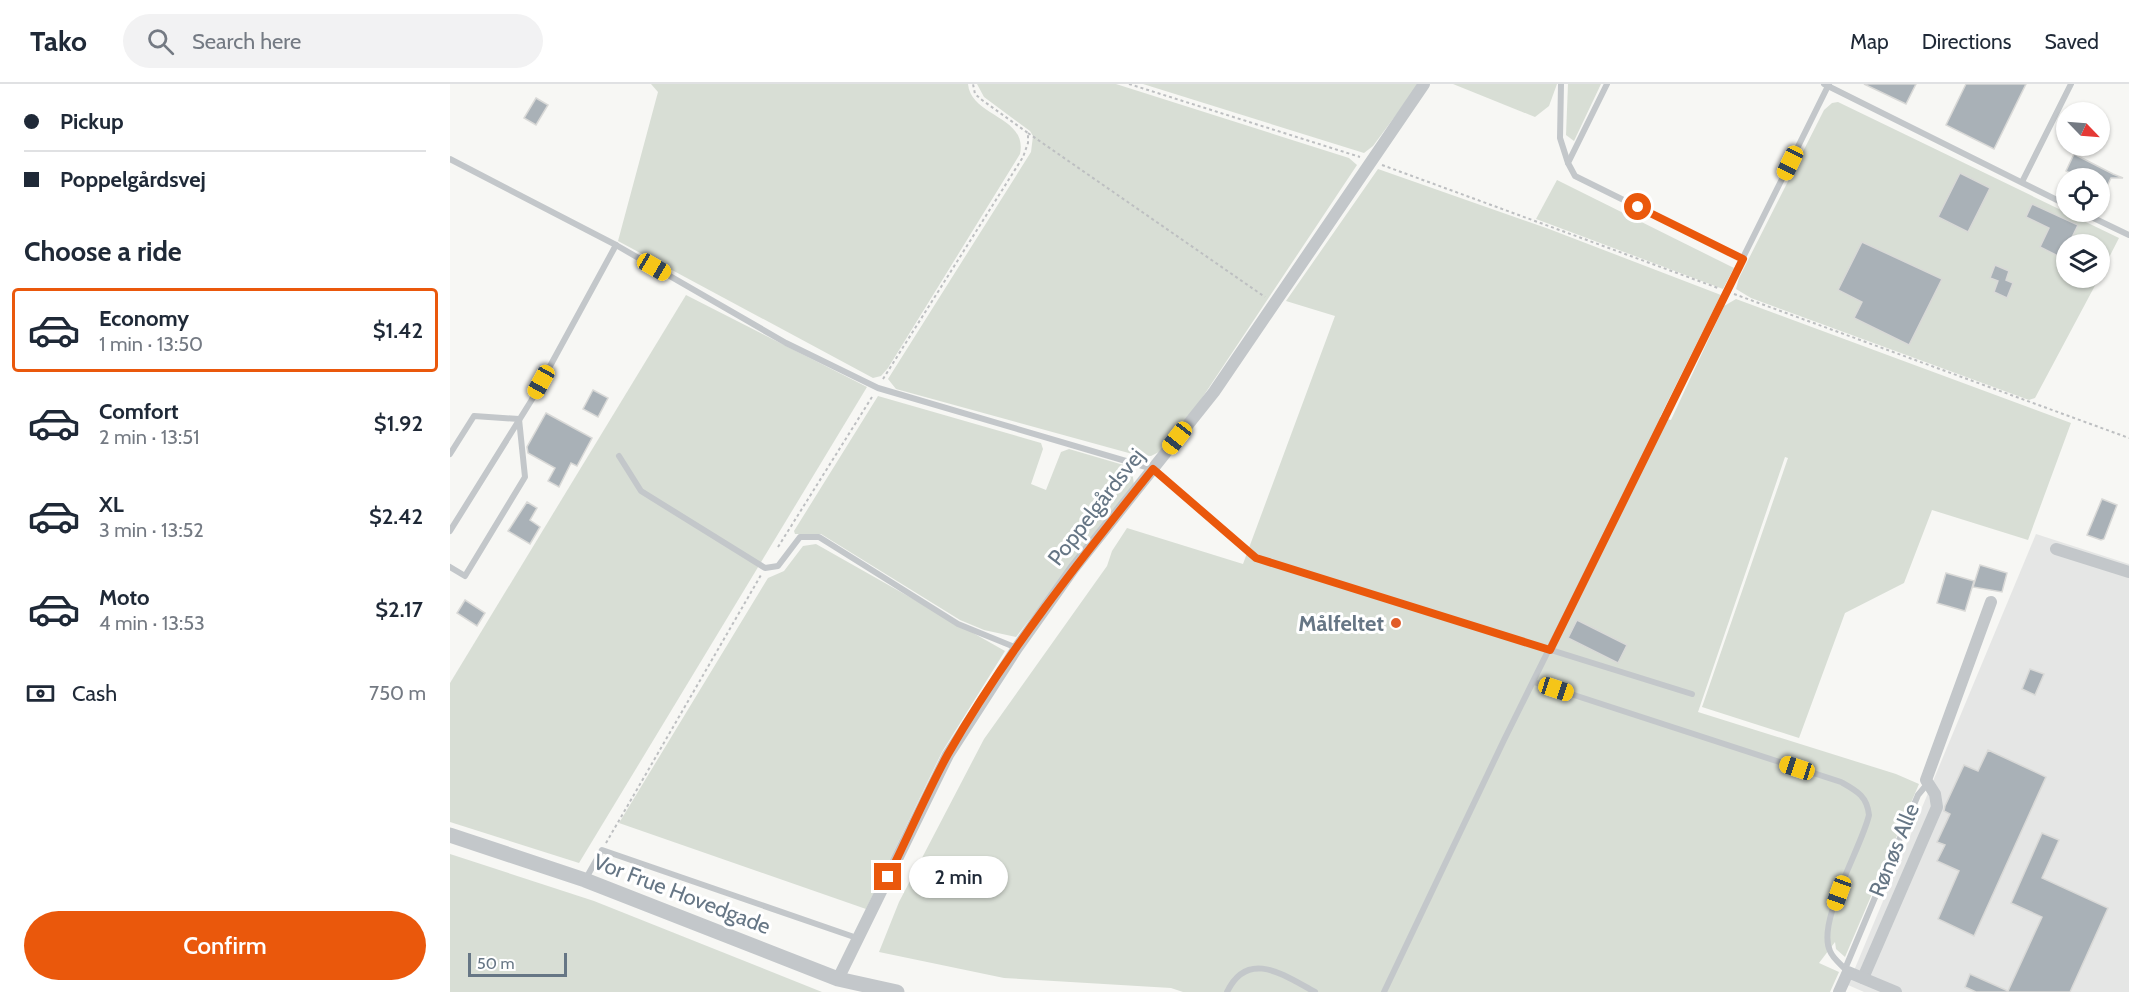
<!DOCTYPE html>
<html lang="en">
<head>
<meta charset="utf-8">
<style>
  :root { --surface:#fff; --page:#f2f2f3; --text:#1f2937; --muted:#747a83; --line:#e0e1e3; --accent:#ea580c }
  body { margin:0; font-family:Cabin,sans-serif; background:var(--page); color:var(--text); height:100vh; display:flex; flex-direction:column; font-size:22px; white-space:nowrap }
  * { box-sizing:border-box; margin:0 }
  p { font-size:20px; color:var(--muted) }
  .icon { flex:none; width:33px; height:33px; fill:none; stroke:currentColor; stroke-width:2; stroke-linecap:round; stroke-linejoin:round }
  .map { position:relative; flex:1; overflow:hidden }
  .side { display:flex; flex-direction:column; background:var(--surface); width:450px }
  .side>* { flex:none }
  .banner { display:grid; align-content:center; height:132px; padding:0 24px; background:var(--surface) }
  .needle { width:39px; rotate:115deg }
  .tools { position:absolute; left:1606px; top:18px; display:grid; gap:12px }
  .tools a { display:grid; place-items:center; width:54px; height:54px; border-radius:50%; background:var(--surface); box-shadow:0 2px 4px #0004; font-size:30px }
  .scale { position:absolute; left:18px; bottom:15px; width:99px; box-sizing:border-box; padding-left:6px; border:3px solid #667685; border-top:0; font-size:16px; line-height:21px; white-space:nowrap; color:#667685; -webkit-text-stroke:4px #fff; paint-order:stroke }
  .end { position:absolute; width:27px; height:27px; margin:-14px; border:8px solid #ea580c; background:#fff; box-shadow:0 0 0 3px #fff }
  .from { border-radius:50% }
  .bubble { position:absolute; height:42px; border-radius:21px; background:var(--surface); box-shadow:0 2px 4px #0004; font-size:20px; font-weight:600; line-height:42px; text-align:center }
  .car { position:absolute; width:18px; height:36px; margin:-18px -9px; border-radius:8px; box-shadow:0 0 4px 2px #0007; background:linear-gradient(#f5c518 24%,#345 0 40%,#f5c518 0 76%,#345 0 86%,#f5c518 0) }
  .banner b { display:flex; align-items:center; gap:21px; height:57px; font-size:22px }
  .banner b+b { border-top:2px solid var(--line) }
  .banner i { width:15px; height:15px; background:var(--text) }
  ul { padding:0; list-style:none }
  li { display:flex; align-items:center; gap:18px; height:84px; margin:0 12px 9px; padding:0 12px; border:3px solid transparent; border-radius:6px }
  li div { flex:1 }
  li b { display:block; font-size:22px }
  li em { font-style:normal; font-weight:600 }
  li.current { border-color:var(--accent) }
  li>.icon { width:54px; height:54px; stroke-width:1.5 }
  h2 { padding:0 24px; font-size:27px; line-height:72px }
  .pay { display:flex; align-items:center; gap:15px; height:66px; padding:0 24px; font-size:22px }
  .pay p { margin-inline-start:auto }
  .button { display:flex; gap:12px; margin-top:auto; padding:12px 24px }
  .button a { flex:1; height:69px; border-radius:36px; background:var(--accent); color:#fff; font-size:24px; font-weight:600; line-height:69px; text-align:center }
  header { display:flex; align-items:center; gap:36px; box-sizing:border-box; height:84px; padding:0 30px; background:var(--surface); border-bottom:2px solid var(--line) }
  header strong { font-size:28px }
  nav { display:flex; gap:33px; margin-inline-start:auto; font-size:21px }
  .search { width:420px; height:54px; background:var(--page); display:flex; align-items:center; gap:15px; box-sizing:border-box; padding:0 21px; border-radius:33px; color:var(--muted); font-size:22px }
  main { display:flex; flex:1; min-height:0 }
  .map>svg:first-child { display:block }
  .built { fill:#e5e6e5 }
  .green { fill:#d8ded5 }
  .building { fill:#a9b1b7; stroke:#d9d9d7; stroke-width:1.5 }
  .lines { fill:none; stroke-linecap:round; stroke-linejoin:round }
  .path { stroke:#bdbfc1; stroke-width:2; stroke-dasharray:3 3; stroke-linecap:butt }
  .service { stroke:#c3c7ca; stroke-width:6 }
  .minor { stroke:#c3c7ca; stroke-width:12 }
  .tertiary { stroke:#c3c7ca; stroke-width:15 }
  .route { stroke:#ea580c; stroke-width:8 }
  .poi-dot { fill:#e15d2a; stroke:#fff; stroke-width:2 }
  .labels { text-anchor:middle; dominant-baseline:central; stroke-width:6; stroke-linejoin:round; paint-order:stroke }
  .street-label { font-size:22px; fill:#667685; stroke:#fff }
  .poi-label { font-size:22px; font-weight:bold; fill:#667685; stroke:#fff; text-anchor:end }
</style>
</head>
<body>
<header>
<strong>Tako</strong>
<div class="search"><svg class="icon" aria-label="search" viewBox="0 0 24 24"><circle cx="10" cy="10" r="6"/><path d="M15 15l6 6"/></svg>Search here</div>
<nav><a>Map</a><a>Directions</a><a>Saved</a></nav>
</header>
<main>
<section class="side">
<div class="banner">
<b><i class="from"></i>Pickup</b>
<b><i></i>Poppelgårdsvej</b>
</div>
<h2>Choose a ride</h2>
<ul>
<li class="current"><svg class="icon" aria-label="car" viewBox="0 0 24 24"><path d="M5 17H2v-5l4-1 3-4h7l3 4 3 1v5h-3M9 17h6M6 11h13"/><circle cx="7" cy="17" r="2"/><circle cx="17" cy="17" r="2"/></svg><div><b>Economy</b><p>1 min · 13:50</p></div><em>$1.42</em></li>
<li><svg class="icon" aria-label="car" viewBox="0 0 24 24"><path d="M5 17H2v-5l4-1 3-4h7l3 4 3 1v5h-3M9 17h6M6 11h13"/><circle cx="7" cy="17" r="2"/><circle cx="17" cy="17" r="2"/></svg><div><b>Comfort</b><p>2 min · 13:51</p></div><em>$1.92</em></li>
<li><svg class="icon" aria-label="car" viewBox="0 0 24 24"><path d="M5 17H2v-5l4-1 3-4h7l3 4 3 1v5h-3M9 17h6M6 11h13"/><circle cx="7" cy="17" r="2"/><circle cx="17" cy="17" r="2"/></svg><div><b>XL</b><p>3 min · 13:52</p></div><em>$2.42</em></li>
<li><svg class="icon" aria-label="car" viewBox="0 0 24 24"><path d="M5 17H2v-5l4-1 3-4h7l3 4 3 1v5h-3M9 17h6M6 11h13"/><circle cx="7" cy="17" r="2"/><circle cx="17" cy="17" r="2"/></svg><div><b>Moto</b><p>4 min · 13:53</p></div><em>$2.17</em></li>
</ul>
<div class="pay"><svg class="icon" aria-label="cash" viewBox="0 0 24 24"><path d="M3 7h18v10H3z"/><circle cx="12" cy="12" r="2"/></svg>Cash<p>750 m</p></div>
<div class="button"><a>Confirm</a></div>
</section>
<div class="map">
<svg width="1679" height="908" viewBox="0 0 1679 908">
  <rect width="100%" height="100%" fill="#f7f7f4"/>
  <polygon class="built" points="1586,450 1679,480 1679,908 1414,908 1398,901"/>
  <g class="green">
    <path d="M201,0H518C521,33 578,32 570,70L438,284L431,292L423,294L168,157L208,8Z"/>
    <polygon points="527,0 666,0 899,74 907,81 742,329 709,368 701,372 686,371 446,305 438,295 581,68 583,52 580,47 534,13"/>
    <polygon points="693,0 969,0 923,62 914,69"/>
    <polygon points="1003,0 1107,0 1099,22 1085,33"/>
    <polygon points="1118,0 1151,0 1124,57 1116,51"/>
    <polygon points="1388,18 1669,154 1650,191 1650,160 1617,160 1617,194 1649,194 1585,314 1579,316 1301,214 1286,205 1289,194 1374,26 1382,19"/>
    <polygon points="928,85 1099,145 1271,211 1210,333 1221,336 1274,222 1286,215 1621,339 1578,456 1482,426 1454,499 1395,529 1349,654 1252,623 1338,374 1335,373 1248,628 1446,690 1469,700 1395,873 1386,865 1385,858 1369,879 1389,888 1380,908 733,908 721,904 554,894 429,868 449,818 534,655 657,482 662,467 677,444 793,480 885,232 836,217"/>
    <polygon points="1107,96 1284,184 1273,205 1086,135"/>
    <polygon points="236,211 417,303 129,779 0,738 0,599"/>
    <polygon points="428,312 591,359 593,365 581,400 596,406 611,368 619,365 677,382 682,386 684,401 566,553 534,546 510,536 371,450 345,450 344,447"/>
    <polygon points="366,460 555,567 492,668 416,825 169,739 318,494 334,487 353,462"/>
    <polygon points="0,770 144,817 372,908 0,908"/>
  </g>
  <g class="building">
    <polygon points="1414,0 1466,0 1456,20"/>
    <polygon points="1516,0 1576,0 1544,65 1496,41"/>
    <polygon points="86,14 98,21 86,41 74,34"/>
    <polygon points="1624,70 1663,90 1673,94 1661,94 1650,117 1650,94 1631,94 1616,87"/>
    <polygon points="1510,89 1540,104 1518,148 1488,133"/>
    <polygon points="1582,120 1628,141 1612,174 1590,163 1599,144 1576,133"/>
    <polygon points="1412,158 1492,195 1459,261 1404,234 1412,218 1388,206"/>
    <polygon points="1545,181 1559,187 1556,196 1563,199 1557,214 1544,208 1548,197 1540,194"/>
    <polygon points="143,306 158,314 148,333 133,325"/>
    <polygon points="96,329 142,354 127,382 121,379 109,403 98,397 105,384 78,369 77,363"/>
    <polygon points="1652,415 1667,421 1654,455 1651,456 1637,451"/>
    <polygon points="77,418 87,424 80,436 90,443 80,460 58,447"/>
    <polygon points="1530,481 1557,489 1552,508 1523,503"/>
    <polygon points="1496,489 1524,497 1515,527 1487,519"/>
    <polygon points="15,516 35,529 27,542 7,529"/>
    <polygon points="1127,536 1177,561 1168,579 1118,554"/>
    <polygon points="1580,585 1594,590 1585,611 1572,605"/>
    <polygon points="1538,666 1596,693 1524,852 1488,835 1509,787 1487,777 1495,761 1487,758 1500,730 1494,727 1495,722 1514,681 1528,687"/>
    <polygon points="1592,749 1609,756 1592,794 1658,824 1620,908 1526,908 1515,903 1520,890 1558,907 1592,833 1561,819"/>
  </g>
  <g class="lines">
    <g class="path">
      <polyline points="679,0 910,73"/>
      <polyline points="578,49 815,213"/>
      <polyline points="932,81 1268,204"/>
      <polyline points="1284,210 1679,354"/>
      <polyline points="433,295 573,73 578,59 578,49 532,16 525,10 523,0"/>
      <polyline points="328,463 422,313"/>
      <polyline points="156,759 311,491"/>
    </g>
    <g class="service">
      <polyline points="1111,0 1110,54 1118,79"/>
      <polyline points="1157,0 1118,79 1125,92 1293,175"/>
      <polyline points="1374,0 1617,121"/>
      <polyline points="0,75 166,161 336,259 428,304 703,385 806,474 1242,610"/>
      <polyline points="1572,98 1621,0"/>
      <polyline points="1631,128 1679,151"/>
      <polyline points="0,370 24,332 69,335 75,393 15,492 0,483"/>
      <polyline points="169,372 191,407 315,484 328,482 350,453 369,453 508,540 567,564"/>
      <polyline points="0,447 81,317 166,161"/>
      <path d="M1084,598L1391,698C1407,707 1417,712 1419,731C1412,763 1366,838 1380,867C1383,875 1392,881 1398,888"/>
      <polyline points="135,796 152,766 407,854"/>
      <polyline points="1395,885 1468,711 1478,699"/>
      <path d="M777,908C798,864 835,892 865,908"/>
      <polyline points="934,908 1054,656 1379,0"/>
    </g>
    <g class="minor">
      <polyline points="1606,465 1679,488"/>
      <polyline points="1413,894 1487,723 1485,710 1476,696 1541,518"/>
      <polyline points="388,895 498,671 567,564 623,485 764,308 974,0"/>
      <polyline points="1389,908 1398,888 1446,908"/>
    </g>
    <polyline class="tertiary" points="0,751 135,796 388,895 447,908"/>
  </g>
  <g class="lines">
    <path class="route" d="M438,793C458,753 476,710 498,670C556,569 630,476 703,385L806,474L1100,566L1293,175L1188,123"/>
  </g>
  <circle class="poi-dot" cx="946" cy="539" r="6"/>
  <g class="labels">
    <g class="street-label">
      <text transform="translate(646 423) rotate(-52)">Poppelgårdsvej</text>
      <text transform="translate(1444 766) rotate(-68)">Rønøs Alle</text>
      <text transform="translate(232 810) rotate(21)">Vor Frue Hovedgade</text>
    </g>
    <g class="poi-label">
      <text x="934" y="539">Målfeltet</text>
    </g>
  </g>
</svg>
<div class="tools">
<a><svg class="needle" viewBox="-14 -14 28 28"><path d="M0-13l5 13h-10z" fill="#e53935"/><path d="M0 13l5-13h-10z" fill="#747a83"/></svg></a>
<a><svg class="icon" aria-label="locate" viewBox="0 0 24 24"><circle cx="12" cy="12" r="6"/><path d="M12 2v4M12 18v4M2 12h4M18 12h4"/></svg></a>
<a><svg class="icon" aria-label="layers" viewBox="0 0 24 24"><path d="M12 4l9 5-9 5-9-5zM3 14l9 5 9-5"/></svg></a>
</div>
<div class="scale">50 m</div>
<i class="end from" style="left:1188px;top:123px"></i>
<i class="end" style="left:438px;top:793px"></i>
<div class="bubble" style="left:459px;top:772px;width:99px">2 min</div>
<i class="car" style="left:1340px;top:79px;rotate:206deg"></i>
<i class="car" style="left:204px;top:183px;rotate:120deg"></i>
<i class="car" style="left:91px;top:298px;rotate:209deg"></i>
<i class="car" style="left:727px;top:354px;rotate:218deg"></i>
<i class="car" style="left:1106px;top:605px;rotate:108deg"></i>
<i class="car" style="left:1347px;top:684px;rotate:288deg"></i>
<i class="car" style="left:1389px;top:809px;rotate:200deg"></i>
</div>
</main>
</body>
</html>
